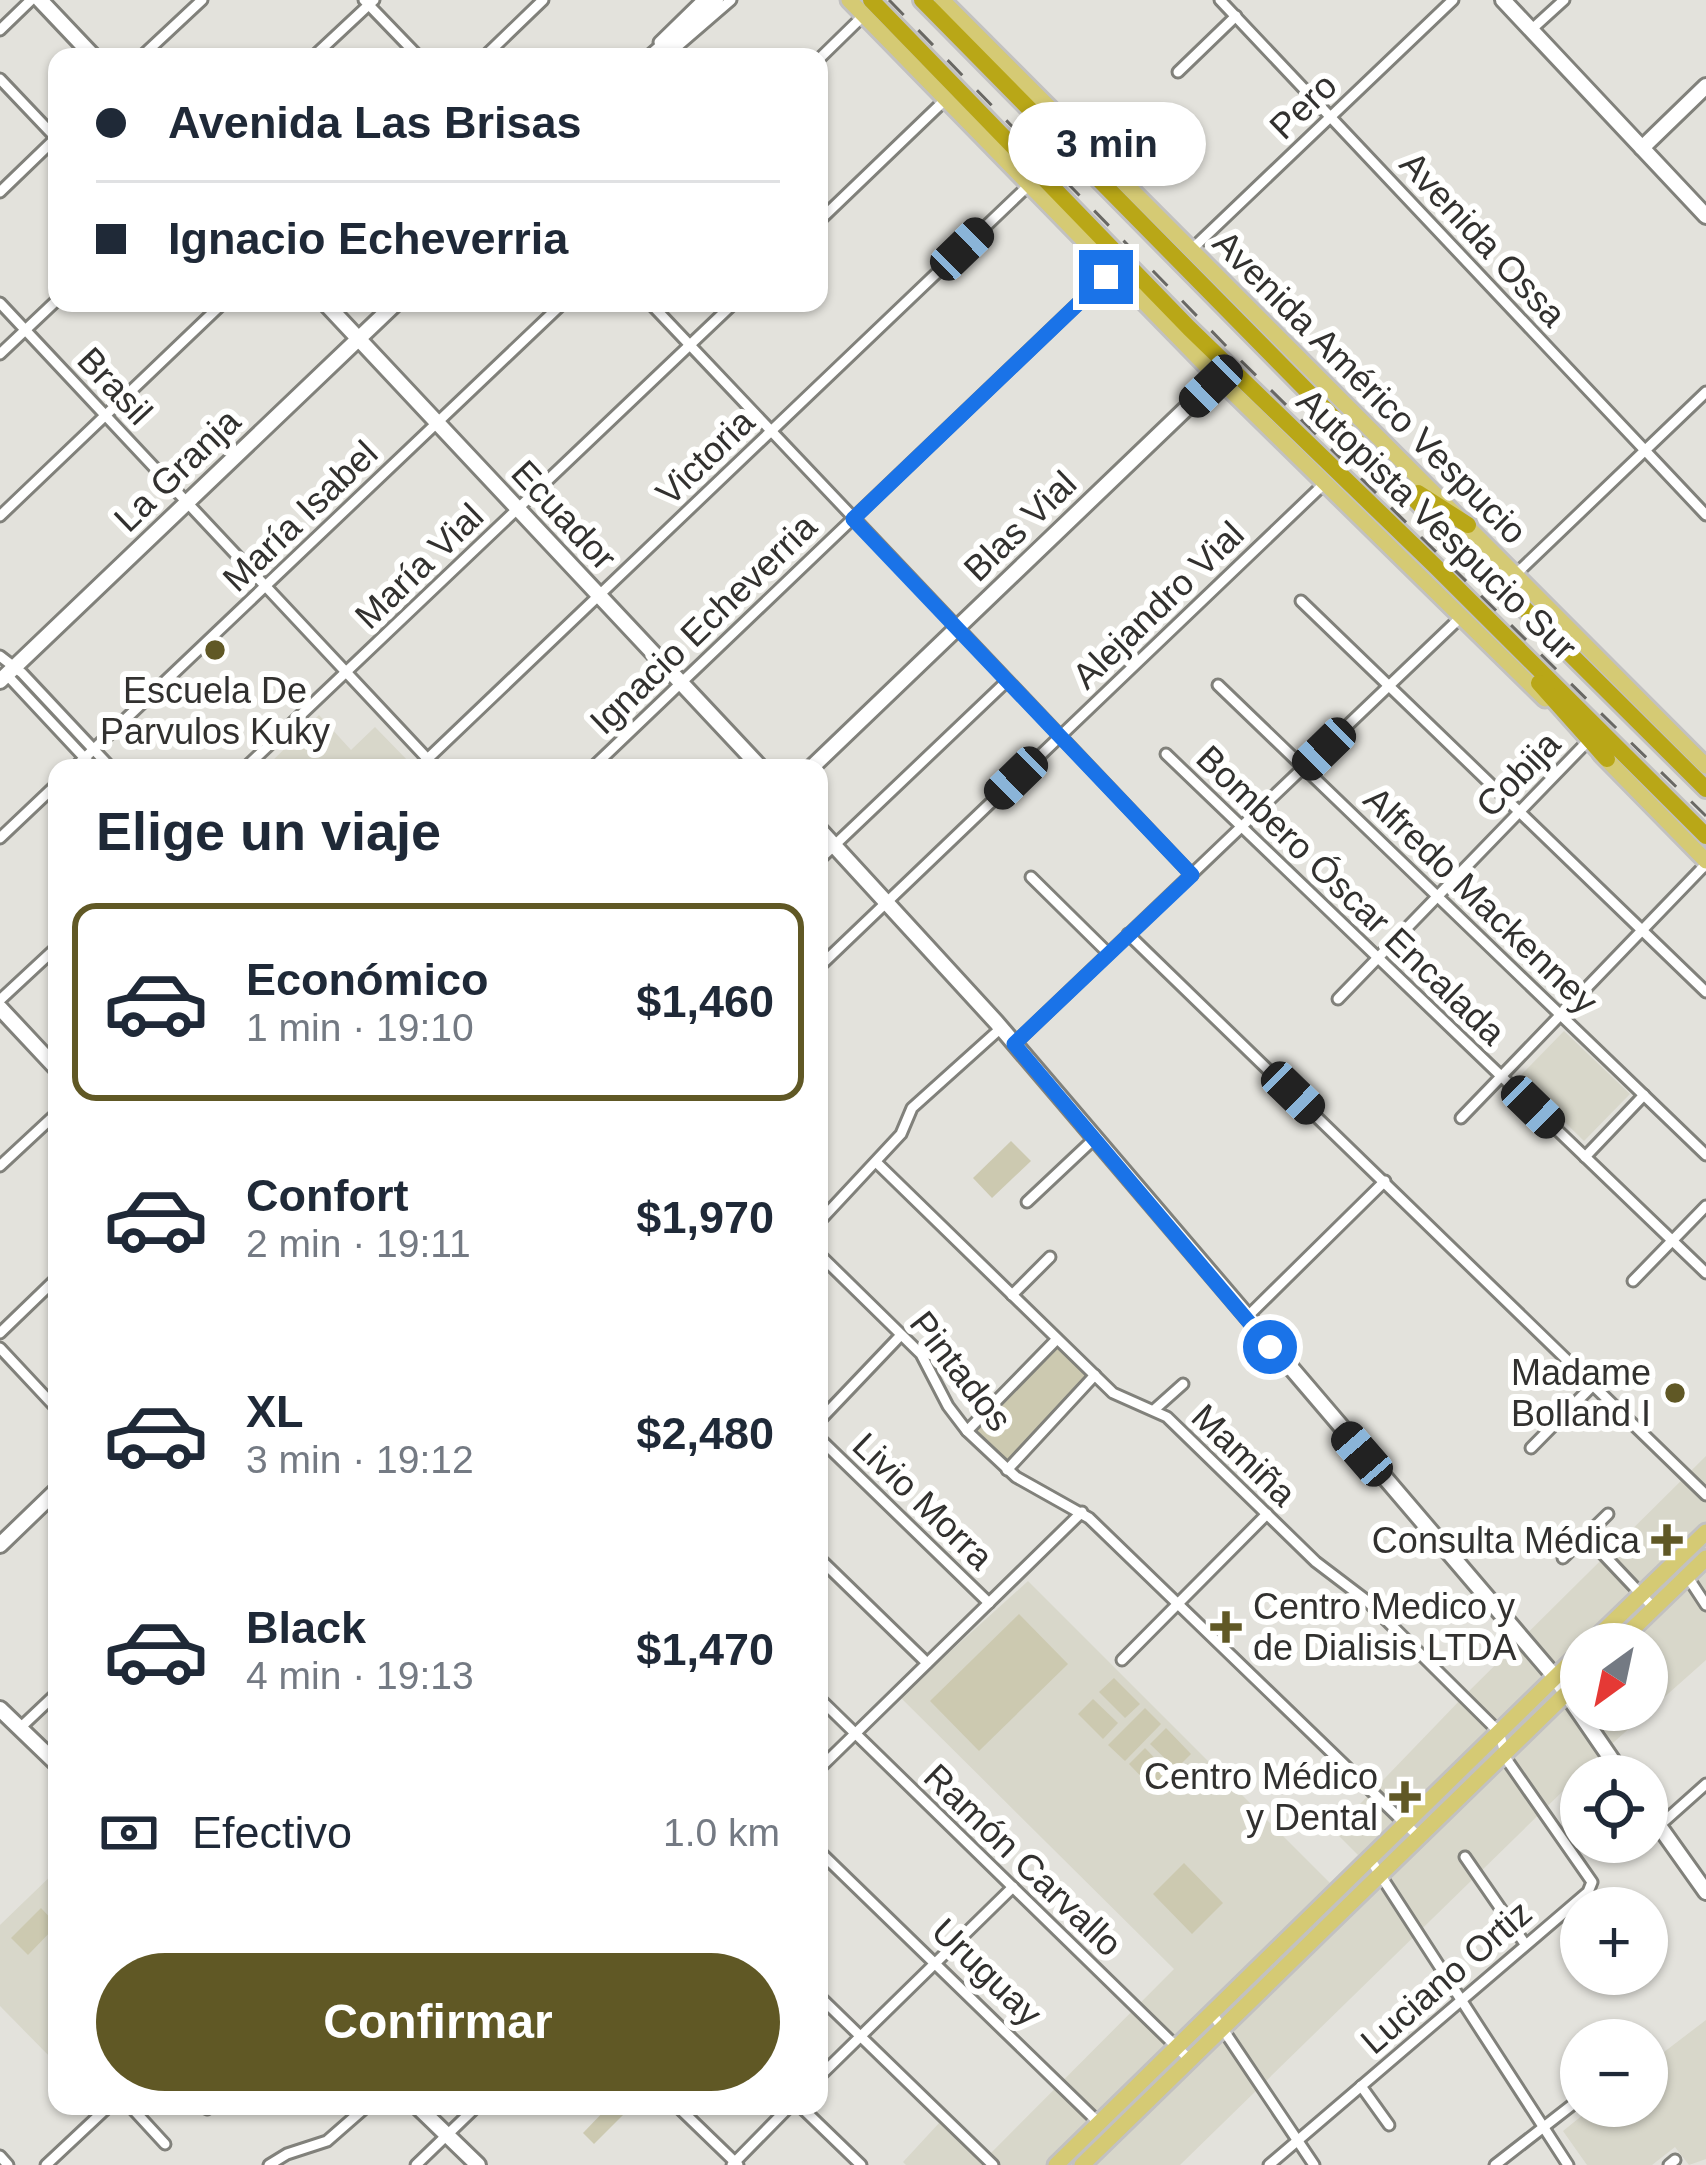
<!DOCTYPE html>
<html lang="es">
<head>
<meta charset="utf-8">
<style>
  :root { --surface:#fff; --page:#f2f2f3; --text:#1f2937; --muted:#747a83; --line:#e0e1e3; --accent:#605825 }
  body { margin:0; font-family:Arial,sans-serif; background:var(--page); color:var(--text); height:100vh; display:flex; flex-direction:column; font-size:45px; white-space:nowrap }
  * { box-sizing:border-box; margin:0 }
  p { font-size:39px; color:var(--muted) }
  .icon { flex:none; width:66px; height:66px; fill:none; stroke:currentColor; stroke-width:2; stroke-linecap:round; stroke-linejoin:round }
  .map { position:relative; flex:1; overflow:hidden }
  .sheet { position:absolute; left:48px; top:759px; width:780px; height:1356px; display:flex; flex-direction:column; background:var(--surface); border-radius:24px; box-shadow:0 3px 9px #0004 }
  .sheet>* { flex:none }
  .guide { position:absolute; left:48px; top:48px; width:780px; height:264px; border-radius:24px; box-shadow:0 3px 9px #0004; display:grid; align-content:center; height:264px; padding:0 48px; background:var(--surface) }
  .needle { width:78px; rotate:213deg }
  .fabs { position:absolute; left:1560px; top:1623px; display:grid; gap:24px }
  .fabs a { display:grid; place-items:center; width:108px; height:108px; border-radius:50%; background:var(--surface); box-shadow:0 3px 9px #0004; font-size:60px }
  .end { position:absolute; width:54px; height:54px; margin:-27px; border:15px solid #1a73e8; background:#fff; box-shadow:0 0 0 6px #fff }
  .from { border-radius:50% }
  .bubble { position:absolute; height:84px; border-radius:42px; background:var(--surface); box-shadow:0 3px 9px #0004; font-size:39px; font-weight:700; line-height:84px; text-align:center }
  .car { position:absolute; width:36px; height:72px; margin:-36px -18px; border-radius:15px; box-shadow:0 0 9px 3px #0007; background:linear-gradient(#222 24%,#8ab4d8 0 40%,#222 0 76%,#8ab4d8 0 86%,#222 0) }
  .guide b { display:flex; align-items:center; gap:42px; height:114px; font-size:45px }
  .guide b+b { border-top:3px solid var(--line) }
  .guide i { width:30px; height:30px; background:var(--text) }
  ul { padding:0; list-style:none }
  li { display:flex; align-items:center; gap:36px; height:198px; margin:0 24px 18px; padding:0 24px; border:6px solid transparent; border-radius:24px }
  li div { flex:1 }
  li b { display:block; font-size:45px }
  li em { font-style:normal; font-weight:700 }
  li.selected { border-color:var(--accent) }
  li>.icon { width:108px; height:108px; stroke-width:1.5 }
  h2 { padding:0 48px; font-size:54px; line-height:144px }
  .pay { display:flex; align-items:center; gap:30px; height:132px; padding:0 48px; font-size:45px }
  .pay p { margin-inline-start:auto }
  .button { display:flex; gap:24px; margin-top:auto; padding:24px 48px }
  .button a { flex:1; height:138px; border-radius:72px; background:var(--accent); color:#fff; font-size:48px; font-weight:700; line-height:138px; text-align:center }
  .map>svg:first-child { display:block }
  .built { fill:#d8d7ca; fill-rule:evenodd }
  .green { fill:#ccc9b0 }
  .lines { fill:none; stroke-linecap:round; stroke-linejoin:round }
  .street-casing { stroke:#81817b; stroke-width:15 }
  .secondary-casing { stroke:#81817b; stroke-width:20 }
  .primary-casing { stroke:#c2c1c1; stroke-width:21 }
  .highway-casing { stroke:#c2c1c1; stroke-width:22 }
  .street { stroke:#fff; stroke-width:9 }
  .secondary { stroke:#fff; stroke-width:14 }
  .primary { stroke:#d5ca74; stroke-width:15 }
  .highway { stroke:#b9a717; stroke-width:16 }
  .rail { stroke:#696864; stroke-width:3; stroke-dasharray:21 21; stroke-linecap:butt }
  .route { stroke:#1a73e8; stroke-width:15 }
  .poi-dot { fill:#605825; stroke:#fffffe; stroke-width:4.5 }
  .labels { text-anchor:middle; dominant-baseline:central; stroke-width:12; stroke-linejoin:round; paint-order:stroke }
  .street-label { font-size:36px; fill:#32312f; stroke:#fffffe }
  .poi-label { font-size:36px; fill:#32312f; stroke:#fffffe; text-anchor:end }
</style>
</head>
<body>
<div class="map">
<svg width="1706" height="2165" viewBox="0 0 1706 2165">
  <rect width="100%" height="100%" fill="#e3e2dc"/>
  <g class="built">
    <polygon points="319,715 351,750 375,727 409,762 404,768 265,768"/>
    <polygon points="1564,1031 1630,1094 1584,1141 1519,1077"/>
    <path d="M1706,1456V1660L1605,1750L1180,2165H906L903,2162L940,2122L982,2162L1174,1969L900,1697L1028,1581L1330,1883L1358,1855L1334,1831L1464,1696ZM1581,1644H1647V1710H1581Z"/>
    <polygon points="57,1870 57,2064 0,2006 0,1925"/>
    <polygon points="1706,2020 1706,2159 1689,2165 1675,2147 1652,2165 1587,2165 1563,2131 1594,2106 1647,2106 1647,2065"/>
  </g>
  <g class="green">
    <polygon points="1011,1141 1031,1161 992,1198 973,1178"/>
    <polygon points="1055,1345 1088,1377 1008,1462 974,1430"/>
    <polygon points="1019,1614 1068,1664 979,1751 930,1701"/>
    <polygon points="1114,1678 1140,1704 1125,1718 1099,1692"/>
    <polygon points="1093,1699 1118,1723 1103,1739 1078,1714"/>
    <polygon points="1145,1708 1161,1724 1125,1761 1108,1745"/>
    <polygon points="1166,1728 1191,1754 1176,1769 1150,1744"/>
    <polygon points="1145,1748 1170,1774 1154,1790 1129,1764"/>
    <polygon points="1184,1863 1223,1903 1192,1934 1153,1894"/>
    <polygon points="41,1908 57,1925 28,1955 11,1938"/>
    <polygon points="609,2106 623,2115 594,2144 583,2133"/>
  </g>
  <g class="lines">
    <g class="street-casing">
      <g id="street">
        <polyline points="364,0 419,57"/>
        <polyline points="1220,0 1706,515"/>
        <polyline points="0,30 31,0"/>
        <polyline points="1531,30 1564,0"/>
        <polyline points="659,42 702,0"/>
        <polyline points="141,57 202,0"/>
        <polyline points="313,57 374,0"/>
        <polyline points="484,57 543,0"/>
        <polyline points="665,57 731,0"/>
        <polyline points="819,59 864,15"/>
        <polyline points="1178,72 1236,16"/>
        <polyline points="0,79 56,138"/>
        <polyline points="0,192 57,137"/>
        <polyline points="819,221 946,99"/>
        <polyline points="1190,251 1453,0"/>
        <polyline points="0,303 436,768"/>
        <polyline points="650,303 1192,875"/>
        <polyline points="0,354 57,300"/>
        <polyline points="0,516 223,303"/>
        <polyline points="1516,574 1706,392"/>
        <polyline points="1301,601 1706,992"/>
        <polyline points="0,656 22,673 111,768"/>
        <polyline points="7,675 94,768"/>
        <polyline points="1218,685 1706,1155"/>
        <polyline points="1166,754 1706,1273"/>
        <polyline points="74,768 563,303"/>
        <polyline points="245,768 734,303"/>
        <polyline points="418,768 1029,185"/>
        <polyline points="592,768 1112,271"/>
        <polyline points="0,838 57,784"/>
        <polyline points="819,860 1006,682"/>
        <polyline points="1031,877 1108,953"/>
        <polyline points="1128,934 1706,1495"/>
        <polyline points="819,967 1326,482"/>
        <polyline points="1338,999 1588,741"/>
        <polyline points="0,1000 57,947"/>
        <polyline points="1014,1044 1461,617"/>
        <polyline points="1461,1118 1706,864"/>
        <polyline points="1585,1157 1644,1095"/>
        <polyline points="877,1163 1113,1393 1167,1417 1316,1562 1366,1600 1499,1732 1507,1760 1592,1882 1588,1892 1269,2165"/>
        <polyline points="0,1166 57,1113"/>
        <polyline points="1027,1202 1094,1139"/>
        <polyline points="819,1222 901,1134 912,1108 1001,1028"/>
        <polyline points="819,1254 921,1354 948,1406 967,1431 1016,1477 1089,1518 1419,1837"/>
        <polyline points="1633,1281 1706,1206"/>
        <polyline points="1012,1295 1050,1257"/>
        <polyline points="1246,1318 1385,1181"/>
        <polyline points="0,1333 57,1278"/>
        <polyline points="0,1348 57,1409"/>
        <polyline points="1155,1409 1183,1384"/>
        <polyline points="819,1421 901,1335"/>
        <polyline points="967,1431 1057,1339"/>
        <polyline points="819,1438 989,1603"/>
        <polyline points="1531,1448 1594,1384"/>
        <polyline points="1007,1470 1095,1375"/>
        <polyline points="1586,1536 1654,1608"/>
        <polyline points="819,1558 927,1663"/>
        <polyline points="1563,1558 1608,1514"/>
        <polyline points="1687,1576 1706,1605"/>
        <polyline points="1122,1660 1267,1514"/>
        <polyline points="819,1698 1190,2060"/>
        <polyline points="20,1728 57,1693"/>
        <polyline points="819,1769 1082,1512"/>
        <polyline points="1659,1826 1706,1784"/>
        <polyline points="819,1851 1099,2123"/>
        <polyline points="1465,1857 1525,1944"/>
        <polyline points="1370,1859 1568,2165"/>
        <polyline points="819,1996 993,2165"/>
        <polyline points="1212,2013 1314,2165"/>
        <polyline points="819,2077 1013,1887"/>
        <polyline points="1361,2086 1389,2125"/>
        <polyline points="130,2106 165,2144"/>
        <polyline points="205,2106 207,2109"/>
        <polyline points="677,2106 738,2165"/>
        <polyline points="800,2106 861,2165"/>
        <polyline points="0,2156 8,2165"/>
        <polyline points="46,2165 109,2106"/>
        <polyline points="269,2165 287,2154 327,2141 367,2106"/>
        <polyline points="416,2165 477,2106"/>
        <polyline points="732,2165 790,2106"/>
        <polyline points="1495,2165 1581,2098"/>
        <polyline points="1669,2165 1675,2160"/>
      </g>
    </g>
    <g class="secondary-casing">
      <g id="secondary">
        <polyline points="40,0 94,57"/>
        <polyline points="1503,0 1706,216"/>
        <polyline points="651,57 716,0"/>
        <polyline points="1642,148 1706,86"/>
        <polyline points="325,303 761,768"/>
        <polyline points="0,681 396,303"/>
        <polyline points="811,768 1218,378"/>
        <polyline points="819,829 996,1022 1555,1677 1623,1776"/>
        <polyline points="0,1008 57,1069"/>
        <polyline points="0,1545 57,1490"/>
        <polyline points="0,1709 57,1764"/>
        <polyline points="1647,1809 1706,1892"/>
        <polyline points="417,2106 478,2165"/>
      </g>
    </g>
    <g class="primary-casing">
      <g id="primary">
        <polyline points="849,0 1218,378 1545,699"/>
        <polyline points="942,0 1706,766"/>
        <polyline points="1601,754 1706,861"/>
        <polyline points="1590,1644 1706,1532"/>
        <polyline points="1617,1644 1706,1558"/>
        <polyline points="1056,2165 1581,1652"/>
        <polyline points="1082,2165 1581,1679"/>
      </g>
    </g>
    <g class="highway-casing">
      <g id="highway">
        <polyline points="871,0 1189,328 1435,566 1706,836"/>
        <polyline points="922,0 1387,472 1706,789"/>
        <polyline points="1418,493 1468,525"/>
        <polyline points="1539,683 1607,759"/>
      </g>
    </g>
    <use href="#street" class="street"/>
    <use href="#secondary" class="secondary"/>
    <use href="#primary" class="primary"/>
    <use href="#highway" class="highway"/>
    <polyline class="rail" points="889,0 1230,350 1706,816"/>
  </g>
  <g class="lines">
    <polyline class="route" points="1106,277 853,519 1192,875 1014,1044 1270,1347"/>
  </g>
  <g class="poi-dot">
    <circle cx="215" cy="650" r="12"/>
    <circle cx="1675" cy="1393" r="12"/>
    <path d="M1661 1522h12v12h12v12h-12v12h-12v-12h-12v-12h12z"/>
    <path d="M1220 1609h12v12h12v12h-12v12h-12v-12h-12v-12h12z"/>
    <path d="M1399 1779h12v12h12v12h-12v12h-12v-12h-12v-12h12z"/>
  </g>
  <g class="labels">
    <g class="street-label">
      <text transform="translate(1303 106) rotate(-44)">Pero</text>
      <text transform="translate(1483 239) rotate(47)">Avenida Ossa</text>
      <text transform="translate(115 386) rotate(47)">Brasil</text>
      <text transform="translate(1370 387) rotate(45)">Avenida Américo Vespucio</text>
      <text transform="translate(705 457) rotate(-44)">Victoria</text>
      <text transform="translate(177 470) rotate(-44)">La Granja</text>
      <text transform="translate(564 515) rotate(47)">Ecuador</text>
      <text transform="translate(300 516) rotate(-44)">María Isabel</text>
      <text transform="translate(1437 524) rotate(44)">Autopista Vespucio Sur</text>
      <text transform="translate(1020 526) rotate(-44)">Blas Vial</text>
      <text transform="translate(419 566) rotate(-44)">María Vial</text>
      <text transform="translate(1158 605) rotate(-44)">Alejandro Vial</text>
      <text transform="translate(703 624) rotate(-44)">Ignacio Echeverria</text>
      <text transform="translate(1518 774) rotate(-46)">Cobija</text>
      <text transform="translate(1351 895) rotate(44)">Bombero Óscar Encalada</text>
      <text transform="translate(1481 900) rotate(44)">Alfredo Mackenney</text>
      <text transform="translate(961 1371) rotate(52)">Pintados</text>
      <text transform="translate(1244 1455) rotate(44)">Mamiña</text>
      <text transform="translate(923 1501) rotate(44)">Livio Morra</text>
      <text transform="translate(1023 1860) rotate(44)">Ramón Carvallo</text>
      <text transform="translate(987 1972) rotate(44)">Uruguay</text>
      <text transform="translate(1446 1977) rotate(-41)">Luciano Ortiz</text>
    </g>
    <g class="poi-label">
      <text x="215" y="690" text-anchor="middle">Escuela De<tspan x="215" dy="41">Parvulos Kuky</tspan></text>
      <text x="1651" y="1372">Madame<tspan x="1651" dy="41">Bolland I</tspan></text>
      <text x="1640" y="1540">Consulta Médica</text>
      <text x="1253" y="1606" text-anchor="start">Centro Medico y<tspan x="1253" dy="41">de Dialisis LTDA</tspan></text>
      <text x="1378" y="1776">Centro Médico<tspan x="1378" dy="41">y Dental</tspan></text>
    </g>
  </g>
</svg>
<div class="fabs">
<a><svg class="needle" viewBox="-14 -14 28 28"><path d="M0-13l5 13h-10z" fill="#e53935"/><path d="M0 13l5-13h-10z" fill="#747a83"/></svg></a>
<a><svg class="icon" aria-label="locate" viewBox="0 0 24 24"><circle cx="12" cy="12" r="6"/><path d="M12 2v4M12 18v4M2 12h4M18 12h4"/></svg></a>
<a>+</a>
<a>−</a>
</div>
<i class="end from" style="left:1270px;top:1347px"></i>
<i class="end" style="left:1106px;top:277px"></i>
<div class="bubble" style="left:1008px;top:102px;width:198px">3 min</div>
<i class="car" style="left:962px;top:249px;rotate:46deg"></i>
<i class="car" style="left:1211px;top:386px;rotate:226deg"></i>
<i class="car" style="left:1324px;top:749px;rotate:226deg"></i>
<i class="car" style="left:1016px;top:778px;rotate:226deg"></i>
<i class="car" style="left:1293px;top:1093px;rotate:134deg"></i>
<i class="car" style="left:1533px;top:1107px;rotate:134deg"></i>
<i class="car" style="left:1362px;top:1454px;rotate:319deg"></i>
<div class="guide">
<b><i class="from"></i>Avenida Las Brisas</b>
<b><i></i>Ignacio Echeverria</b>
</div>
<section class="sheet">
<h2>Elige un viaje</h2>
<ul>
<li class="selected"><svg class="icon" aria-label="car" viewBox="0 0 24 24"><path d="M5 17H2v-5l4-1 3-4h7l3 4 3 1v5h-3M9 17h6M6 11h13"/><circle cx="7" cy="17" r="2"/><circle cx="17" cy="17" r="2"/></svg><div><b>Económico</b><p>1 min · 19:10</p></div><em>$1,460</em></li>
<li><svg class="icon" aria-label="car" viewBox="0 0 24 24"><path d="M5 17H2v-5l4-1 3-4h7l3 4 3 1v5h-3M9 17h6M6 11h13"/><circle cx="7" cy="17" r="2"/><circle cx="17" cy="17" r="2"/></svg><div><b>Confort</b><p>2 min · 19:11</p></div><em>$1,970</em></li>
<li><svg class="icon" aria-label="car" viewBox="0 0 24 24"><path d="M5 17H2v-5l4-1 3-4h7l3 4 3 1v5h-3M9 17h6M6 11h13"/><circle cx="7" cy="17" r="2"/><circle cx="17" cy="17" r="2"/></svg><div><b>XL</b><p>3 min · 19:12</p></div><em>$2,480</em></li>
<li><svg class="icon" aria-label="car" viewBox="0 0 24 24"><path d="M5 17H2v-5l4-1 3-4h7l3 4 3 1v5h-3M9 17h6M6 11h13"/><circle cx="7" cy="17" r="2"/><circle cx="17" cy="17" r="2"/></svg><div><b>Black</b><p>4 min · 19:13</p></div><em>$1,470</em></li>
</ul>
<div class="pay"><svg class="icon" aria-label="cash" viewBox="0 0 24 24"><path d="M3 7h18v10H3z"/><circle cx="12" cy="12" r="2"/></svg>Efectivo<p>1.0 km</p></div>
<div class="button"><a>Confirmar</a></div>
</section>
</div>
</body>
</html>
